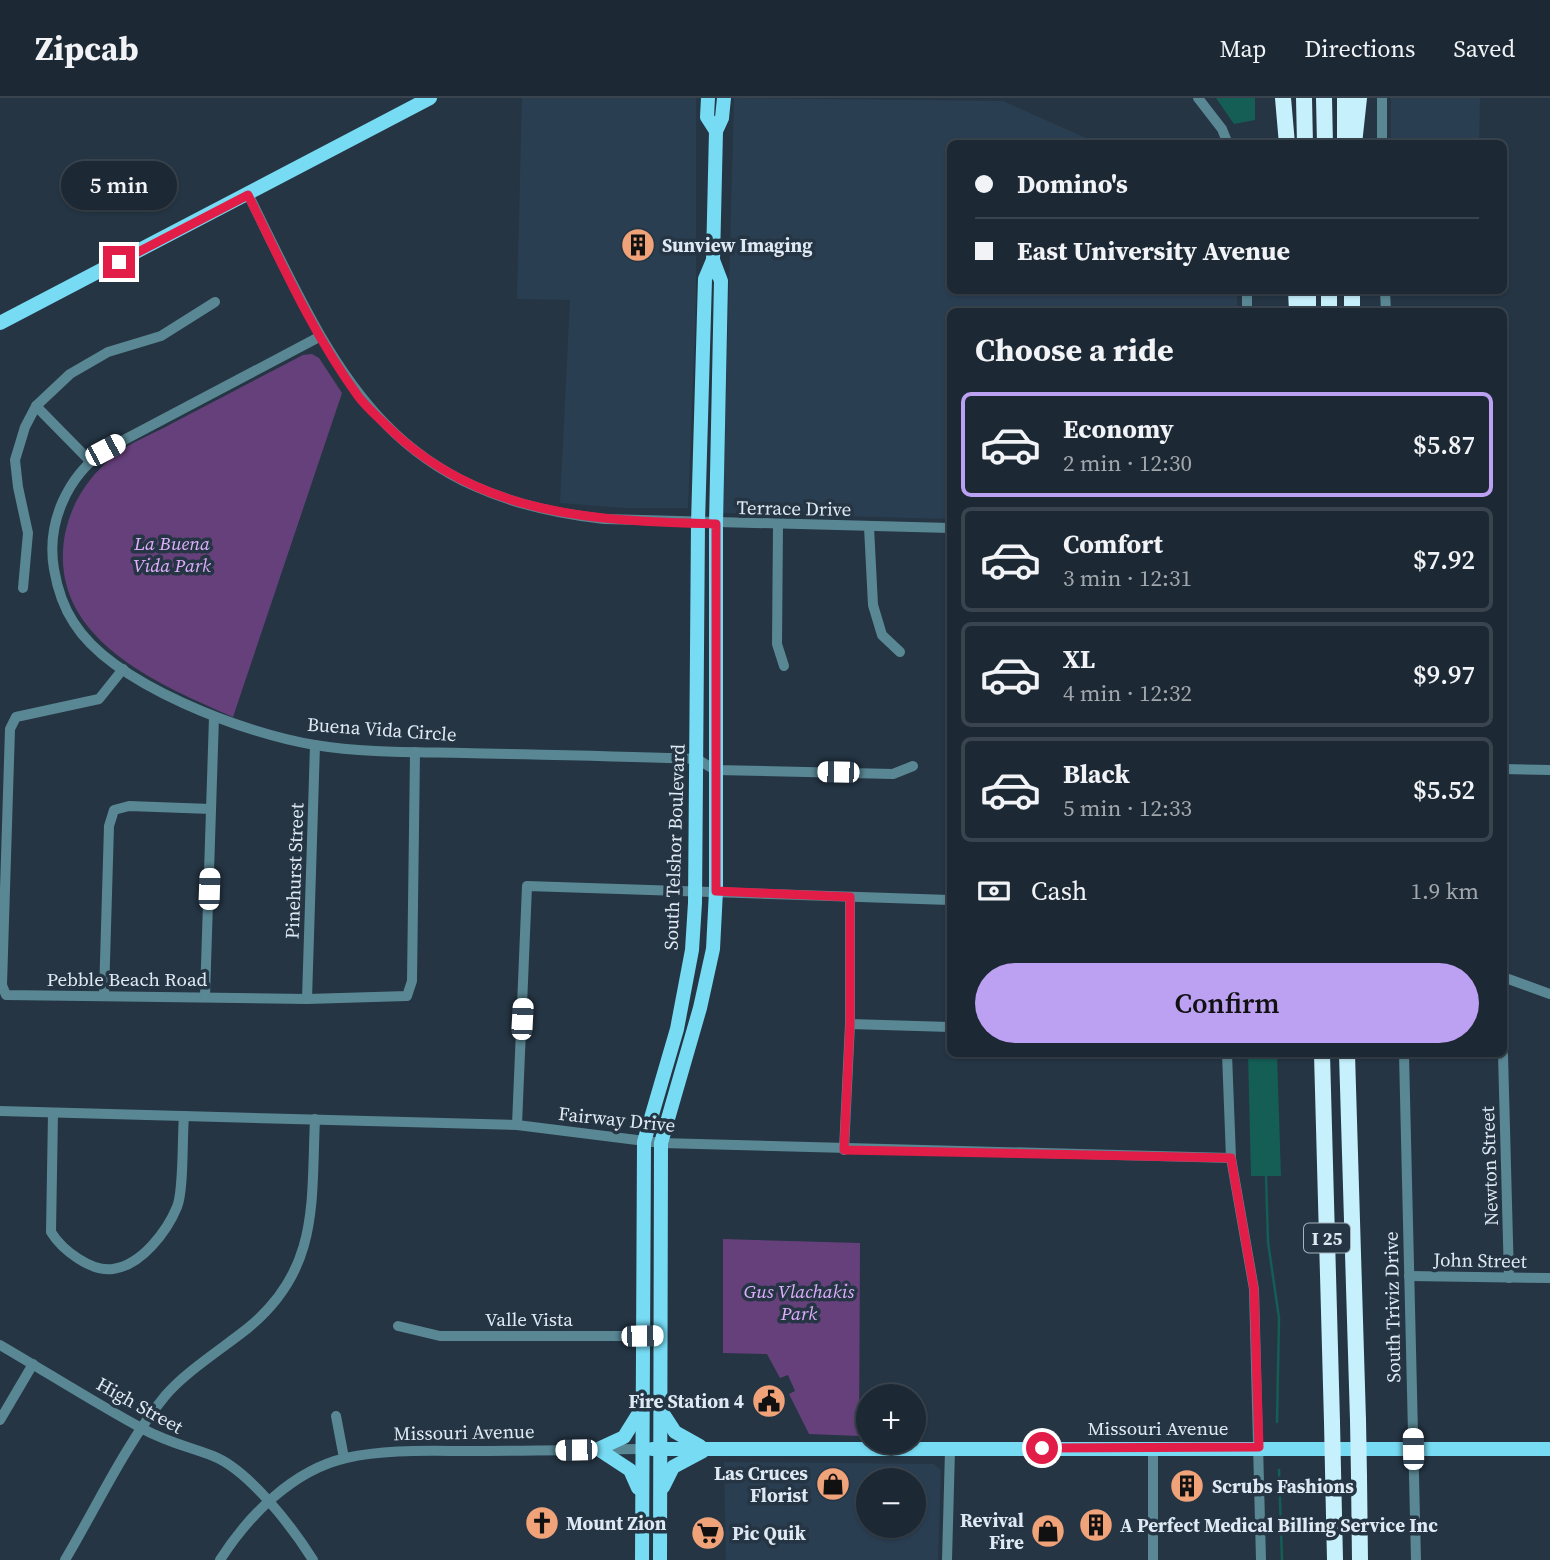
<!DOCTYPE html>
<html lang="en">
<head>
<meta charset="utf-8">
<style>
  :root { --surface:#1c2833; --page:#25303b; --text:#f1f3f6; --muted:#a0a6ac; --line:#3a444e; --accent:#bca0f2 }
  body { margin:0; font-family:"Source Serif 4",serif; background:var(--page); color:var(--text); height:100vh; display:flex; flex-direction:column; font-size:26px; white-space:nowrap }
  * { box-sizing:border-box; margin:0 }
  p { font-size:23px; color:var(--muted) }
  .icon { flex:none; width:38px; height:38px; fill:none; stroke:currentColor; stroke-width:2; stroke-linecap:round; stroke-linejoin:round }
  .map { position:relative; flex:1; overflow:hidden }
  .sheet { position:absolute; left:947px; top:210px; width:560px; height:749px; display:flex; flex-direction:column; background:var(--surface); border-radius:10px; box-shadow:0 2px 5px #0004,0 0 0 2px var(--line) }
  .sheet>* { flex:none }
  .hud { position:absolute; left:947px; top:42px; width:560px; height:154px; border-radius:10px; box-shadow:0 2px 5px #0004,0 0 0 2px var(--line); display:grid; align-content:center; height:154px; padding:0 28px; background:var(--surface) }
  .buttons { position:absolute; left:856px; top:1286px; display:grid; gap:14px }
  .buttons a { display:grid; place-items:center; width:70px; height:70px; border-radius:50%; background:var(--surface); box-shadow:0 2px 5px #0004,0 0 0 2px var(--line); font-size:35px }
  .end { position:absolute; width:32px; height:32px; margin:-16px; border:9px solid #e11d48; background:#fff; box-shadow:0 0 0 4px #fff }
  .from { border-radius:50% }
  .bubble { position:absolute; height:49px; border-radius:24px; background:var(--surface); box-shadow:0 2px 5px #0004,0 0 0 2px var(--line); font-size:23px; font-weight:600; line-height:49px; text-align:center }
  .car { position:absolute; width:21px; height:42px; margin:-21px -10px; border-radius:9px; box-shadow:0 0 5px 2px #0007; background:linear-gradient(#fff 24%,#345 0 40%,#fff 0 76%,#345 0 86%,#fff 0) }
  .hud b { display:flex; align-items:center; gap:24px; height:66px; font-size:26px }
  .hud b+b { border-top:2px solid var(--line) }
  .hud i { width:18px; height:18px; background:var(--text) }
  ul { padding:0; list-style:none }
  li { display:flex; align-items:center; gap:21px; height:105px; margin:0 14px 10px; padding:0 14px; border:4px solid var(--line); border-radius:10px }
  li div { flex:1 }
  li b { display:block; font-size:26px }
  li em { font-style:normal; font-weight:600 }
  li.current { border-color:var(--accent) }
  li>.icon { width:63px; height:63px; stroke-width:1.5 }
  h2 { padding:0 28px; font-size:32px; line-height:84px }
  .pay { display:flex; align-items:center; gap:18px; height:77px; padding:0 28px; font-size:26px }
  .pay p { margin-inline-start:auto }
  .action { display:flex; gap:14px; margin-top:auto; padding:14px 28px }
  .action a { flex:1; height:80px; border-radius:42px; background:var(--accent); color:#111; font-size:28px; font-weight:600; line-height:80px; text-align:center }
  header { display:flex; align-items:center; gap:42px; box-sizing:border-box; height:98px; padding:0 35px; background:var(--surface); border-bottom:2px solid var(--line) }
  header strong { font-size:33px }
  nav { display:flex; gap:38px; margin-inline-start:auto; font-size:24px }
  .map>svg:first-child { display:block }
  .built { fill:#2a3e52; fill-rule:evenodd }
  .green { fill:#66407b }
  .water { fill:#145e55 }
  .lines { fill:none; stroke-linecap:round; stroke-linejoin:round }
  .stream { stroke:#145e55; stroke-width:2.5 }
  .minor { stroke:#598793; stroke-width:10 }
  .major { stroke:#76dbf3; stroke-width:14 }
  .highway { stroke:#c5f0fc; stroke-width:16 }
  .highway-bridge { stroke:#c5f0fc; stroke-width:16 }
  .route { stroke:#e11d48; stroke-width:9 }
  .labels { text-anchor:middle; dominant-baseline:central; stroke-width:7; stroke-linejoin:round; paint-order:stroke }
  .shield { fill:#253544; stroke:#a7b3be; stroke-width:2 }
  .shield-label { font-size:18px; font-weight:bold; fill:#dfe9f3 }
  .poi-label { font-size:19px; font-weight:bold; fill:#dfe9f3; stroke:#253544; text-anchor:start }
  .street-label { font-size:19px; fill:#dfe9f3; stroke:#253544 }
  .park-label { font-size:19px; font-style:italic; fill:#dfaefc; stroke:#253544 }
</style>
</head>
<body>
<header>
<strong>Zipcab</strong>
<nav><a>Map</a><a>Directions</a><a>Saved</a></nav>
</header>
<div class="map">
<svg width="1550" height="1462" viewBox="0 0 1550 1462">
  <rect width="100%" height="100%" fill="#253544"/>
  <g class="built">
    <polygon points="522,0 696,0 696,206 688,410 625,410 560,405 570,202 517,201"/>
    <polygon points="734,0 1003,3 1097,45 950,46 950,192 1237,193 1237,213 950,214 950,421 723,415"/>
    <polygon points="1391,0 1480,0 1479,45 1391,45"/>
    <path d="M724,1364L934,1366L941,1372L938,1462H726ZM914,1382V1428H868V1382Z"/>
  </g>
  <g class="green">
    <path d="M312,256L319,260L342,295L233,619C155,585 46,539 65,436C72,403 89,378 115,357C131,344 153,336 171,326C215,303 259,280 303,257Z"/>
    <polygon points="723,1141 860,1145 859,1338 809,1336 789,1296 795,1293 788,1277 780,1280 767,1256 723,1255"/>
  </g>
  <g class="water">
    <polygon points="1216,0 1255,0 1255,22 1234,26"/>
    <polygon points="1248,956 1277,956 1281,1078 1251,1078"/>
  </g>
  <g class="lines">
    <g class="stream">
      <polyline points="1266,1078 1268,1144 1279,1220 1277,1324"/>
      <polyline points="1279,1372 1282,1462"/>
    </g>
    <g class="minor">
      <polyline points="1198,0 1222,31 1228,46"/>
      <polyline points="1382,0 1382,46"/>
      <path d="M249,98C336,274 384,397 604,421L950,430"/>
      <polyline points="1247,192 1247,214"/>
      <polyline points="1385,192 1386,214"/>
      <path d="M319,239L105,352C68,378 46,424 54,471C57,489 64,510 74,525C113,587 246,636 315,647C363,655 415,654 464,655C541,657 619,658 697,661L715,672L893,676L913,668"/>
      <polyline points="36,308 90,363"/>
      <polyline points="778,427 777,546 784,568"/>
      <polyline points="869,429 873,507 882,537 900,554"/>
      <polyline points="23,490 28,435 18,389 15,362 25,329 36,308 70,276 108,254 161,238 215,204"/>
      <polyline points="123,571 99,601 16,619 10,631 2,887 6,897 307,901 407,898 412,883 415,654"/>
      <polyline points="1503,671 1550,672"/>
      <polyline points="1503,879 1550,896"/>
      <polyline points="104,897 109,728 114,712 129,708 211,711"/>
      <polyline points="205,898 214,619"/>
      <polyline points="307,901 315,647"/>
      <polyline points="850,926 950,929"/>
      <polyline points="1227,956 1231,1060 1254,1191 1261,1462"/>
      <polyline points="1404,956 1416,1462"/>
      <polyline points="1503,956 1509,1180"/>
      <polyline points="0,1013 517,1027 661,1045 1231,1060"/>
      <path d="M53,1015L51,1134C62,1152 91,1174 113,1171C142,1167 167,1133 177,1109C184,1092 182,1039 184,1018"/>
      <polyline points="517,1027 527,788 950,802"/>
      <polyline points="844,1052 850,926 850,799"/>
      <polyline points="1409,1178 1550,1180"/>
      <polyline points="398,1228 440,1238 660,1238"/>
      <path d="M0,1247C48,1275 95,1305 143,1331C167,1344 189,1349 213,1358C249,1372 293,1430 313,1462"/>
      <polyline points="336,1318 344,1360"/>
      <polyline points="0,1322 33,1266"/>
      <polyline points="1153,1350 1153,1462"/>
      <path d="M65,1462C97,1408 125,1347 165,1298C185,1274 223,1250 248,1230C320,1171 311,1105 315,1021"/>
      <path d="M220,1462C248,1418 293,1372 346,1360C386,1351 428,1353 469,1353C526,1353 583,1352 640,1351"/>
      <polyline points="947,1462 950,1352"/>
    </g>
    <g class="major">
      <polyline points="708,0 707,19 716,33"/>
      <polyline points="0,225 430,0"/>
      <polyline points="662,1314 675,1334 700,1348"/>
      <polyline points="598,1351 630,1372 638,1390"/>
      <polyline points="598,1351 624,1339 639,1315"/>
      <polyline points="652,1351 1550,1351"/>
      <polyline points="663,1389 673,1369 703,1353"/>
      <polyline points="642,1462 644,1044 677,931 692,852 695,805 698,425 705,181 713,162 716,33 722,20 724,0"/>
      <polyline points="660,1462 661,1045 700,910 713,851 716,793 716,426 721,183 713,162"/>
    </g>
    <g class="highway">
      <polyline points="1283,0 1287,46"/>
      <polyline points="1304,0 1305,46"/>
      <polyline points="1324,0 1325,46"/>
      <polyline points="1345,0 1345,43"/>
      <polyline points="1354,46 1359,0"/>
      <polyline points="1296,192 1297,214"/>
      <polyline points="1308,192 1308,214"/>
      <polyline points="1329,192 1329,214"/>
      <polyline points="1352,192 1352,214"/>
      <polyline points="1322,956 1332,1324"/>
      <polyline points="1347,956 1358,1322"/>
      <polyline points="1333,1372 1335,1462"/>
      <polyline points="1359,1379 1360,1462"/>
    </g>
    <g class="highway-bridge">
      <polyline points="1358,1322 1359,1379"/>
      <polyline points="1332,1324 1333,1372"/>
    </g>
  </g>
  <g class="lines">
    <path class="route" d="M119,164L248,97C282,166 313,236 358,298C366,309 378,319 388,329C479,418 595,423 716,426V793L850,799V926L844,1052L1231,1060L1254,1191L1259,1349L1042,1350"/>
  </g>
  <defs>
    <g id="building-disc" transform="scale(1.75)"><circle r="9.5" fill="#f0a279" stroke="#253544"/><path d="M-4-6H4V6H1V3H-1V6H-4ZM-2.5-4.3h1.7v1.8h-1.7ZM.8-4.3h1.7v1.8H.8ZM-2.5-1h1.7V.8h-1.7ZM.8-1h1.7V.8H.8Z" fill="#111"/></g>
    <g id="civic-disc" transform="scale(1.75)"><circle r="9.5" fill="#f0a279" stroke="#253544"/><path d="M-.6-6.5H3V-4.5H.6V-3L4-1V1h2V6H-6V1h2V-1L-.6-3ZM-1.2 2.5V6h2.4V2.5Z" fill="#111"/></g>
    <g id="shop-disc" transform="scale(1.75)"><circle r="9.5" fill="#f0a279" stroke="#253544"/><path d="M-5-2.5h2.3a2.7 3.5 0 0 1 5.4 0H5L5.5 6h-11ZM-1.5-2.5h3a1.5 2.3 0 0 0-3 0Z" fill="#111"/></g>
    <g id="church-disc" transform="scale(1.75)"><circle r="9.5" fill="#f0a279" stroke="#253544"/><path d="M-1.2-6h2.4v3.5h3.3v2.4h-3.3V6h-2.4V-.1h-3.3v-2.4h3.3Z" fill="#111"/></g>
    <g id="supermarket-disc" transform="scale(1.75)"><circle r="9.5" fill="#f0a279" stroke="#253544"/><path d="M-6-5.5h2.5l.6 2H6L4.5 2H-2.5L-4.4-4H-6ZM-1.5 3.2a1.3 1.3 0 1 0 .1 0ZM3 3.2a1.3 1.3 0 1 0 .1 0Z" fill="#111"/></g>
  </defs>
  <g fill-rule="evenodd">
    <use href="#building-disc" x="638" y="147"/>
    <use href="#civic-disc" x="769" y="1303"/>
    <use href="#shop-disc" x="833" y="1386"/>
    <use href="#building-disc" x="1187" y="1388"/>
    <use href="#church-disc" x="542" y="1425"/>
    <use href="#building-disc" x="1096" y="1427"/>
    <use href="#shop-disc" x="1048" y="1433"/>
    <use href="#supermarket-disc" x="708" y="1435"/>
  </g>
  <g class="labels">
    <rect class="shield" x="1304" y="1125.5" width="46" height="29" rx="5"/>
    <g class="shield-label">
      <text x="1327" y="1140">I 25</text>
    </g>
    <g class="poi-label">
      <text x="662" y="147">Sunview Imaging</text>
      <text x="744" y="1303" text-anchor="end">Fire Station 4</text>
      <text x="808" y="1375" text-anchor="end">Las Cruces<tspan x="808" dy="22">Florist</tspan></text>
      <text x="1212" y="1388">Scrubs Fashions</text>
      <text x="1024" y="1422" text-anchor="end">Revival<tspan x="1024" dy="22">Fire</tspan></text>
      <text x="566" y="1425">Mount Zion</text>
      <text x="1120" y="1427">A Perfect Medical Billing Service Inc</text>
      <text x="732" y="1435">Pic Quik</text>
    </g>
    <g class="street-label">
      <text transform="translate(794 410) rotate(1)">Terrace Drive</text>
      <text transform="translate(382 631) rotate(4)">Buena Vida Circle</text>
      <text transform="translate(674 749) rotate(-88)">South Telshor Boulevard</text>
      <text transform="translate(294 773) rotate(-88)">Pinehurst Street</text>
      <text x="127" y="881">Pebble Beach Road</text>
      <text transform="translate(617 1021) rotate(6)">Fairway Drive</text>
      <text transform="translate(1489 1068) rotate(-92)">Newton Street</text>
      <text transform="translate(1480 1162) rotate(1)">John Street</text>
      <text transform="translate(1392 1209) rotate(-91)">South Triviz Drive</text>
      <text x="529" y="1221">Valle Vista</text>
      <text transform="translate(140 1307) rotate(29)">High Street</text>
      <text x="1158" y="1330">Missouri Avenue</text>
      <text transform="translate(464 1334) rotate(-1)">Missouri Avenue</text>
    </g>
    <g class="park-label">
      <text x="172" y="445">La Buena<tspan x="172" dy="22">Vida Park</tspan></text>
      <text x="799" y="1193">Gus Vlachakis<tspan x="799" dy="22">Park</tspan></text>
    </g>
  </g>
</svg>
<div class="buttons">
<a>+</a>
<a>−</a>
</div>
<i class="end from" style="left:1042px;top:1350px"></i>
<i class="end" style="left:119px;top:164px"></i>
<div class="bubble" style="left:61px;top:63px;width:116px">5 min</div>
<i class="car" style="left:105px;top:352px;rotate:62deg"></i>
<i class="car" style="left:838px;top:674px;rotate:271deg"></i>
<i class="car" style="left:209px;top:791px;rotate:2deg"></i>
<i class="car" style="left:522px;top:921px;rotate:3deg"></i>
<i class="car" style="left:642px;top:1238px;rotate:89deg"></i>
<i class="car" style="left:1413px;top:1351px;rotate:359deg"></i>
<i class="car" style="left:576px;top:1352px;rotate:269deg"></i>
<div class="hud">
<b><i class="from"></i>Domino's</b>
<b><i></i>East University Avenue</b>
</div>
<section class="sheet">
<h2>Choose a ride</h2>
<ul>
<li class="current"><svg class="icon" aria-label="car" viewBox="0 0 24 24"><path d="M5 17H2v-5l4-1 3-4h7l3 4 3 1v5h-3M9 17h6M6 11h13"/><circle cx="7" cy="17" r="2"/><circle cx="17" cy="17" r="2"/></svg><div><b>Economy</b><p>2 min · 12:30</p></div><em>$5.87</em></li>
<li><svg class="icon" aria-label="car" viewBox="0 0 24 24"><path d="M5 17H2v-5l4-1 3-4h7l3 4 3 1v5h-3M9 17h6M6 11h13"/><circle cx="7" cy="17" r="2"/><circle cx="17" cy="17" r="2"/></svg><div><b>Comfort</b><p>3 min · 12:31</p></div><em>$7.92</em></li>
<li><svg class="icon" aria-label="car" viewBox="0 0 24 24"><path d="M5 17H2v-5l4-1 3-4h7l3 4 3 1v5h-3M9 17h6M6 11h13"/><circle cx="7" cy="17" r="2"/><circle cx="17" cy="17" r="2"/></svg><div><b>XL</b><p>4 min · 12:32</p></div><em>$9.97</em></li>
<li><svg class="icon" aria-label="car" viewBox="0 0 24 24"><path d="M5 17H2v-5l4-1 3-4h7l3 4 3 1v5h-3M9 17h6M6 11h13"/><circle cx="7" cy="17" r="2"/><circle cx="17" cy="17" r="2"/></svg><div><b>Black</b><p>5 min · 12:33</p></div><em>$5.52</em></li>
</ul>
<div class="pay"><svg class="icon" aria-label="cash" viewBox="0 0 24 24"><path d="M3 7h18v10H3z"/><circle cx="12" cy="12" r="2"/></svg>Cash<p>1.9 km</p></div>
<div class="action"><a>Confirm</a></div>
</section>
</div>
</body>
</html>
